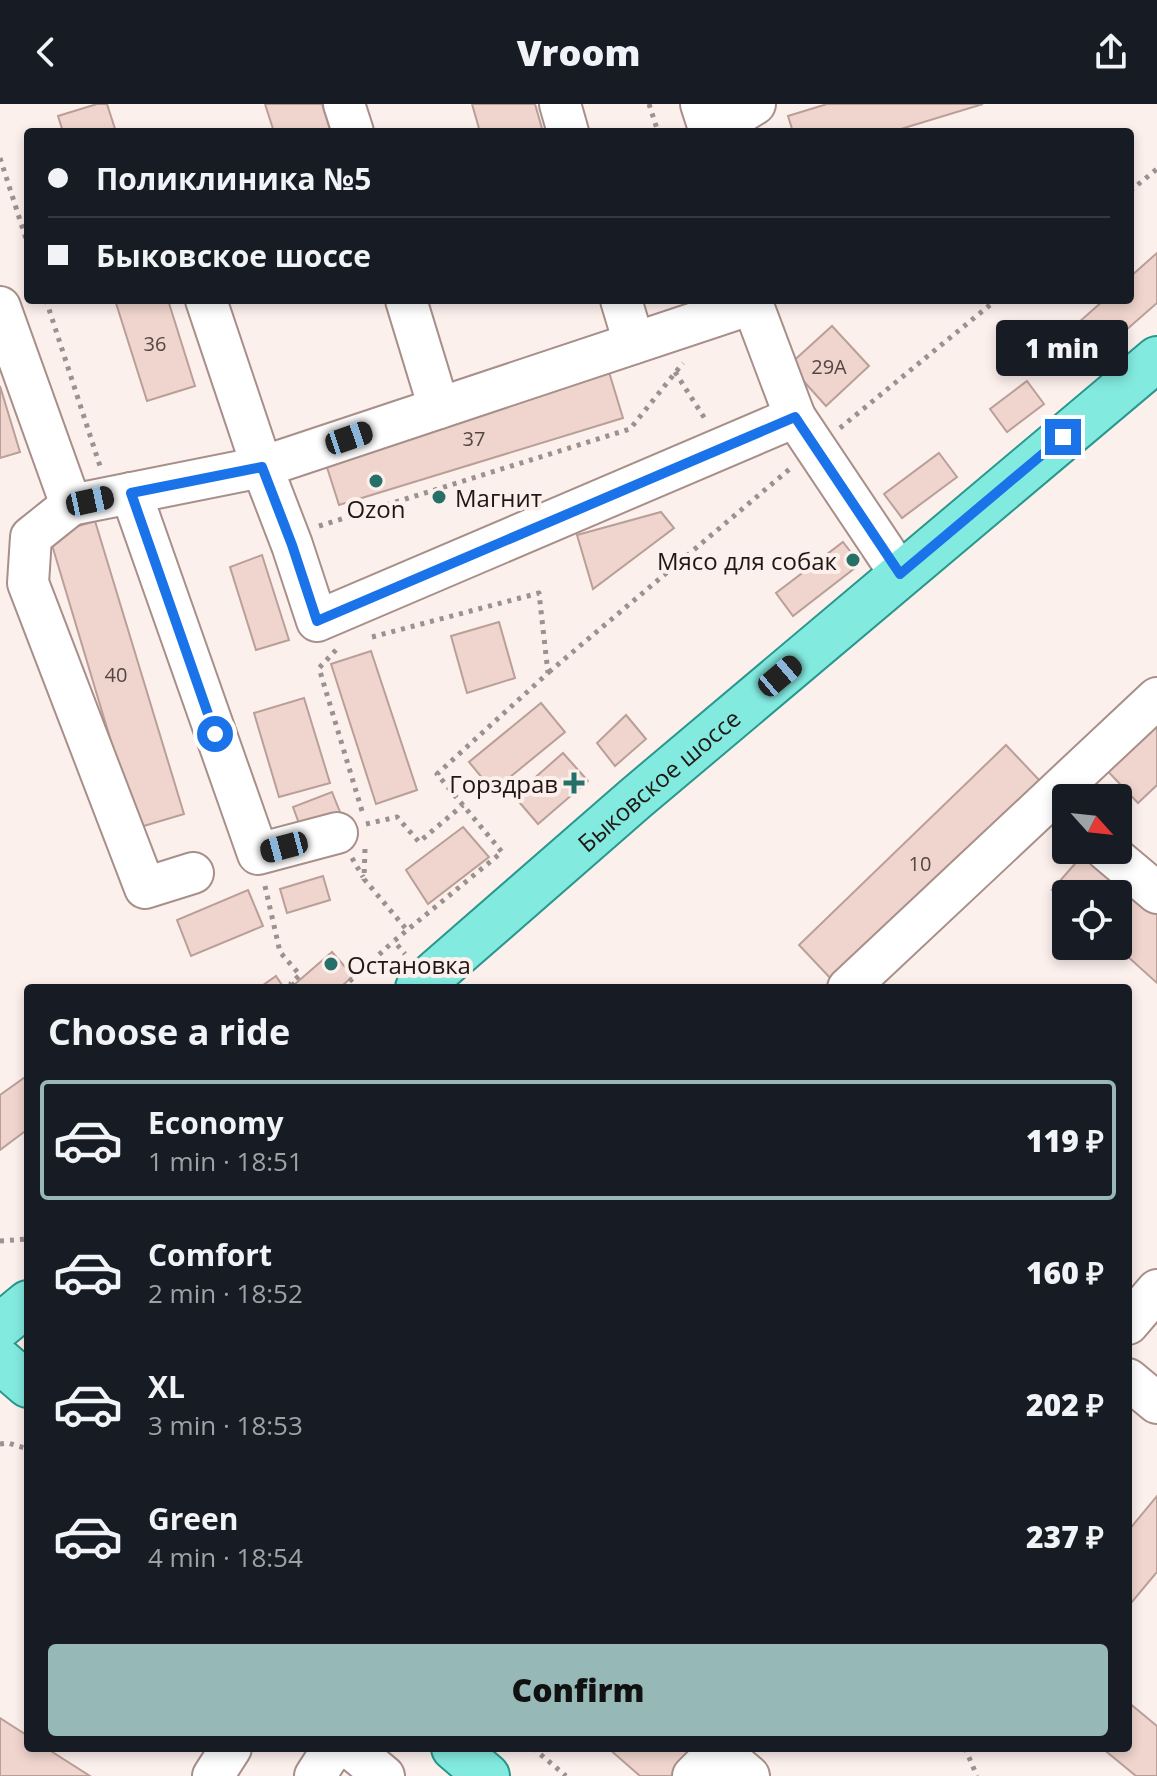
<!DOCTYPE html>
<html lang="en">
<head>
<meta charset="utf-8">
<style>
  :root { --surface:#171b24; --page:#242831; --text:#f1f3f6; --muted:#9ea1a6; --line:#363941; --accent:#96b8b6 }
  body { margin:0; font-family:"Open Sans",sans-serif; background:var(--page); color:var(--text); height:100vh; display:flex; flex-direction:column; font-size:30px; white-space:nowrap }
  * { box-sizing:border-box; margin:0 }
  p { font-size:26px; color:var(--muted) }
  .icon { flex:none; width:44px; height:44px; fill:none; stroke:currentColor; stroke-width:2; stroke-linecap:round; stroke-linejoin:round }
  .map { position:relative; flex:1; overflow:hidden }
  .details { position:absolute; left:24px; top:880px; width:1108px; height:768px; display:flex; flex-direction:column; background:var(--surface); border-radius:8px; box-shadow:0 4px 12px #0003 }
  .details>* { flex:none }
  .top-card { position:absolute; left:24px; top:24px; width:1110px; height:176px; border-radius:8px; box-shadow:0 4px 12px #0003; display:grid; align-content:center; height:176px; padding:0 24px; background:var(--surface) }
  .needle { width:52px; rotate:117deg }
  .controls { position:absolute; left:1052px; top:680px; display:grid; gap:16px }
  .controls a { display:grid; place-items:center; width:80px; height:80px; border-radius:8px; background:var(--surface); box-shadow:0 4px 12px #0003; font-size:40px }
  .end { position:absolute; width:36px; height:36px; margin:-18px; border:10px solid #1a73e8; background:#fff; box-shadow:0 0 0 4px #fff }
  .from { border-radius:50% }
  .bubble { position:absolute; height:56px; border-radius:8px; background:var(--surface); box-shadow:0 4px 12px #0003; font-size:26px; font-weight:800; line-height:56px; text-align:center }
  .car { position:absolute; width:24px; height:48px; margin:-24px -12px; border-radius:10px; box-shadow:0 0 6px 2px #0007; background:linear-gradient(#222 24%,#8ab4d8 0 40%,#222 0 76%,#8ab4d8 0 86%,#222 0) }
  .top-card b { display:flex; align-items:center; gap:28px; height:76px; font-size:30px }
  .top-card b+b { border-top:2px solid var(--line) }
  .top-card i { width:20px; height:20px; background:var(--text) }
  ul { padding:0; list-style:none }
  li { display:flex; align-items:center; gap:24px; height:120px; margin:0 16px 12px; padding:0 8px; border:4px solid transparent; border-radius:8px }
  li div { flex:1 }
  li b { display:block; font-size:30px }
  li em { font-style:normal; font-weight:800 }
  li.active { border-color:var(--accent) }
  li>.icon { width:72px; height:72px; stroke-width:1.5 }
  h2 { padding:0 24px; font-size:36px; line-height:96px }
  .primary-button { display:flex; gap:16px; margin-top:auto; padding:16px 24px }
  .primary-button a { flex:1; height:92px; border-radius:8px; background:var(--accent); color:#111; font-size:32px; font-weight:800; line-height:92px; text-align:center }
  header { display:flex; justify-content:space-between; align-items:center; height:104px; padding:0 24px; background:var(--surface); font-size:36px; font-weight:800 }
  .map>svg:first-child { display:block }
  .building { fill:#f0d5ce; stroke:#ba9f99; stroke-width:2 }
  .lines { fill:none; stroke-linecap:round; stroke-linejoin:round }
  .minor-casing { stroke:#a88f89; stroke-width:44 }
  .major-casing { stroke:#2a978c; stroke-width:48 }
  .path { stroke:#9b918e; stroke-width:5; stroke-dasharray:4 6; stroke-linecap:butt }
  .minor { stroke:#fff; stroke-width:40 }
  .major { stroke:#83eae0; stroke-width:44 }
  .route { stroke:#1a73e8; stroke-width:10 }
  .poi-dot { fill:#277068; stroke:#fcf0ed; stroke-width:3 }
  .labels { text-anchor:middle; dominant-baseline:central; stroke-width:8; stroke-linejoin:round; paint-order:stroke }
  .number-label { font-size:20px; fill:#544643 }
  .poi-label { font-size:24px; fill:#201715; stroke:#fcf0ed; text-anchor:start }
  .street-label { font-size:24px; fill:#201715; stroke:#fcf0ed }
</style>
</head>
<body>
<header><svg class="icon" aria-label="back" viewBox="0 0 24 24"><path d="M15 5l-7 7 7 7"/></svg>Vroom<svg class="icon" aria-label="share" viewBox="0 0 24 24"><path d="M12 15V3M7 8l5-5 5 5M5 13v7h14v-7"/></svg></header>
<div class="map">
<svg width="1157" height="1672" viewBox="0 0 1157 1672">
  <rect width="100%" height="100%" fill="#fcf0ed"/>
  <g class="building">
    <polygon points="97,0 107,0 116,28 63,28 58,12"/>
    <polygon points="265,0 322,0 331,28 274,28"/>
    <polygon points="472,0 535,0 543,28 480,28"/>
    <polygon points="827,0 983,0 891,28 793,28 788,12"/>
    <polygon points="1157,149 1157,199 1085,262 1061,234 1104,196 1130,196 1130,173"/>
    <polygon points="115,196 168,196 195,282 147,297"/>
    <polygon points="832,222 869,262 826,302 789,261"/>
    <polygon points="609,268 623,314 339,401 324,354"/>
    <polygon points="1027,277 1044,300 1007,328 990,305"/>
    <polygon points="0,282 20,348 0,354"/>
    <polygon points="939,349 957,373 902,414 884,390"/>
    <polygon points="661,408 674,424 593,485 577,431"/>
    <polygon points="95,417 184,710 137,724 49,431"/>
    <polygon points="843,438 860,460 793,512 776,489"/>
    <polygon points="262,451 289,536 256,546 230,463"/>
    <polygon points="499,518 515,574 467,589 451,532"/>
    <polygon points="371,547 417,686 376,700 331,560"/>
    <polygon points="304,594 330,679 279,693 254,609"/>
    <polygon points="541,599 565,628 493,687 469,658"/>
    <polygon points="1157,604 1157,681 1138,699 1100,659"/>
    <polygon points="626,611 646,635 615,662 597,639"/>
    <polygon points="1006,641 1041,678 834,878 799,841"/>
    <polygon points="563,649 588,677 538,720 514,692"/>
    <polygon points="332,688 344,718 304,733 293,703"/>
    <polygon points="463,723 489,753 428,800 406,766"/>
    <polygon points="1087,746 1157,807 1157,879 1116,842 1118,842 1118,790 1066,790 1066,798 1052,786"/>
    <polygon points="323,772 330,796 287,809 280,785"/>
    <polygon points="248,786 263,822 191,852 177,816"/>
    <polygon points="332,848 353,872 340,884 299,884 295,880"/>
    <polygon points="276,872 284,884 259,884"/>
    <polygon points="28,971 28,1025 0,1046 0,991"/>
    <polygon points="1157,1392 1157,1468 1132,1498 1128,1495 1128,1427"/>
    <polygon points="1128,1598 1157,1622 1157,1672 1136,1672 1102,1644 1128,1644"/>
    <polygon points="0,1614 28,1632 28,1644 46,1644 90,1672 0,1672"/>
    <polygon points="608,1644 692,1644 703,1653 687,1672 640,1672"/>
  </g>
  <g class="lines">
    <g class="minor-casing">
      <g id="minor">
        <polyline points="344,0 353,28"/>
        <polyline points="560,0 568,28"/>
        <polyline points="701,0 710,28 755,0"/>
        <polyline points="206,196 262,363 752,200"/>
        <polyline points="406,196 439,304"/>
        <polyline points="621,196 634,239"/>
        <polyline points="751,196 795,313"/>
        <polyline points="0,203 71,401 262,363 292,441 317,517 795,313 900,470"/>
        <polyline points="131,389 258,750 337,729"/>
        <polyline points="71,401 31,433 28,479 145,784 193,769"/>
        <polyline points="1106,746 1157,789"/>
        <polyline points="848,884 1157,594"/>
        <polyline points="1128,1220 1157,1186"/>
        <polyline points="1128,1275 1157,1299"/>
        <polyline points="344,1644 354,1647 384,1672"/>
        <polyline points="716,1644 749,1672"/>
        <polyline points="213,1672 231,1644"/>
        <polyline points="315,1672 333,1644"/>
        <polyline points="693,1672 719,1646"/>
      </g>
    </g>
    <g class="major-casing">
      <g id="major">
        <path id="s1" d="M418,884L636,694L1157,255"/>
        <polyline points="0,1222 28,1199"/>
        <polyline points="0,1257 28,1281"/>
        <polyline points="454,1644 487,1672"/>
      </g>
    </g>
    <g class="path">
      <polyline points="649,0 658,28"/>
      <polyline points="0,54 28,141"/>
      <polyline points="1130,87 1157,65"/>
      <polyline points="46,196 100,362"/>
      <polyline points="675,268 707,318"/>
      <polyline points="840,324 996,196"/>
      <polyline points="319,422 630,325 683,259"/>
      <polyline points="372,533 539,489 548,569 437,670 502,748 394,837 405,850"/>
      <polyline points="336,546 319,564 362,707"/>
      <polyline points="549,568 792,363"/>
      <polyline points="366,720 397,713 419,738 463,701"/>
      <polyline points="365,745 364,775 407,826"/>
      <polyline points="352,754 363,773"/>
      <polyline points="265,782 280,848 300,871 291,879 296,884"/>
      <polyline points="342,884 394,837"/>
      <polyline points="0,1137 28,1135"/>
      <polyline points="0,1340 8,1339 28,1345"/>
      <polyline points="533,1644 566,1672"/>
      <polyline points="965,1644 977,1672"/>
    </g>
    <use href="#minor" class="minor"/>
    <use href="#major" class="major"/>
  </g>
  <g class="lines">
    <polyline class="route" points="215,630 131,389 262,363 292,441 317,517 795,313 900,470 1063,333"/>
  </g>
  <g class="poi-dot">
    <circle cx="376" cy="377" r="8"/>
    <circle cx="439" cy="393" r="8"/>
    <circle cx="853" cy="456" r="8"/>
    <path d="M570 667h8v8h8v8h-8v8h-8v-8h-8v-8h8z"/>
    <circle cx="331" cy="860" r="8"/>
  </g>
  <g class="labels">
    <g class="number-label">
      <text x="155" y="239">36</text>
      <text x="829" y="262">29А</text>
      <text x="474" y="334">37</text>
      <text x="116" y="570">40</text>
      <text x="920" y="759">10</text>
    </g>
    <g class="poi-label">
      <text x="455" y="393">Магнит</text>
      <text x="376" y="404" text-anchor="middle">Ozon</text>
      <text x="837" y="456" text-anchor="end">Мясо для собак</text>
      <text x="558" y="679" text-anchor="end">Горздрав</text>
      <text x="347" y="860">Остановка</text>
    </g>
    <g class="street-label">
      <text stroke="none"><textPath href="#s1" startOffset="318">Быковское шоссе</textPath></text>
    </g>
  </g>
</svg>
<div class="controls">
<a><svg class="needle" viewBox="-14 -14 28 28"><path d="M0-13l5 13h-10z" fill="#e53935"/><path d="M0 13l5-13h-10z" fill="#9ea1a6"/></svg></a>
<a><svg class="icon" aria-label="locate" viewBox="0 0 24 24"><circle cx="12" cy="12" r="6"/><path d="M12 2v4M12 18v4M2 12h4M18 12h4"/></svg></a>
</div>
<i class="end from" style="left:215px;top:630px"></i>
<i class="end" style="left:1063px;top:333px"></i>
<div class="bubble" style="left:996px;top:216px;width:132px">1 min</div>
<i class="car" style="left:349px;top:334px;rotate:71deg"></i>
<i class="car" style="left:90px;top:397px;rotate:78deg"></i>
<i class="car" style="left:780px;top:572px;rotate:50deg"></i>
<i class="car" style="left:284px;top:743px;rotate:255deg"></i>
<div class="top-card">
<b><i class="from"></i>Поликлиника №5</b>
<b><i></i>Быковское шоссе</b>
</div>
<section class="details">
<h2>Choose a ride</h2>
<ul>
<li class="active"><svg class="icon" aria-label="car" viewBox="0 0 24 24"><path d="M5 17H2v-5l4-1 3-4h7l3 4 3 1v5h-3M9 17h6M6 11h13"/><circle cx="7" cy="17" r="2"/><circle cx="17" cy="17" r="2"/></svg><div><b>Economy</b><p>1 min · 18:51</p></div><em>119 ₽</em></li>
<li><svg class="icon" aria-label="car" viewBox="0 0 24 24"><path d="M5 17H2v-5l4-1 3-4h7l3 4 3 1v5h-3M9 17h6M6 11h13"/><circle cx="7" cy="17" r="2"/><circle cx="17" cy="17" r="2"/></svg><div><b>Comfort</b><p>2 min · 18:52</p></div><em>160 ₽</em></li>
<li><svg class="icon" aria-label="car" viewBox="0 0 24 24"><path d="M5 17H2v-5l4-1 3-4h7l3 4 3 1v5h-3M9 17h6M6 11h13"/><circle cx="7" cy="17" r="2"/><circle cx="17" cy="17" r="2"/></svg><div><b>XL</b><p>3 min · 18:53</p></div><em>202 ₽</em></li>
<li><svg class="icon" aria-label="car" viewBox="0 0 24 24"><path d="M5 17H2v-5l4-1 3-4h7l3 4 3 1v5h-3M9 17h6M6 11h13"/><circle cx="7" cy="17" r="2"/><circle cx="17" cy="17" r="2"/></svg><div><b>Green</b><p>4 min · 18:54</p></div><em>237 ₽</em></li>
</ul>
<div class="primary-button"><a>Confirm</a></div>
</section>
</div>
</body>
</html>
